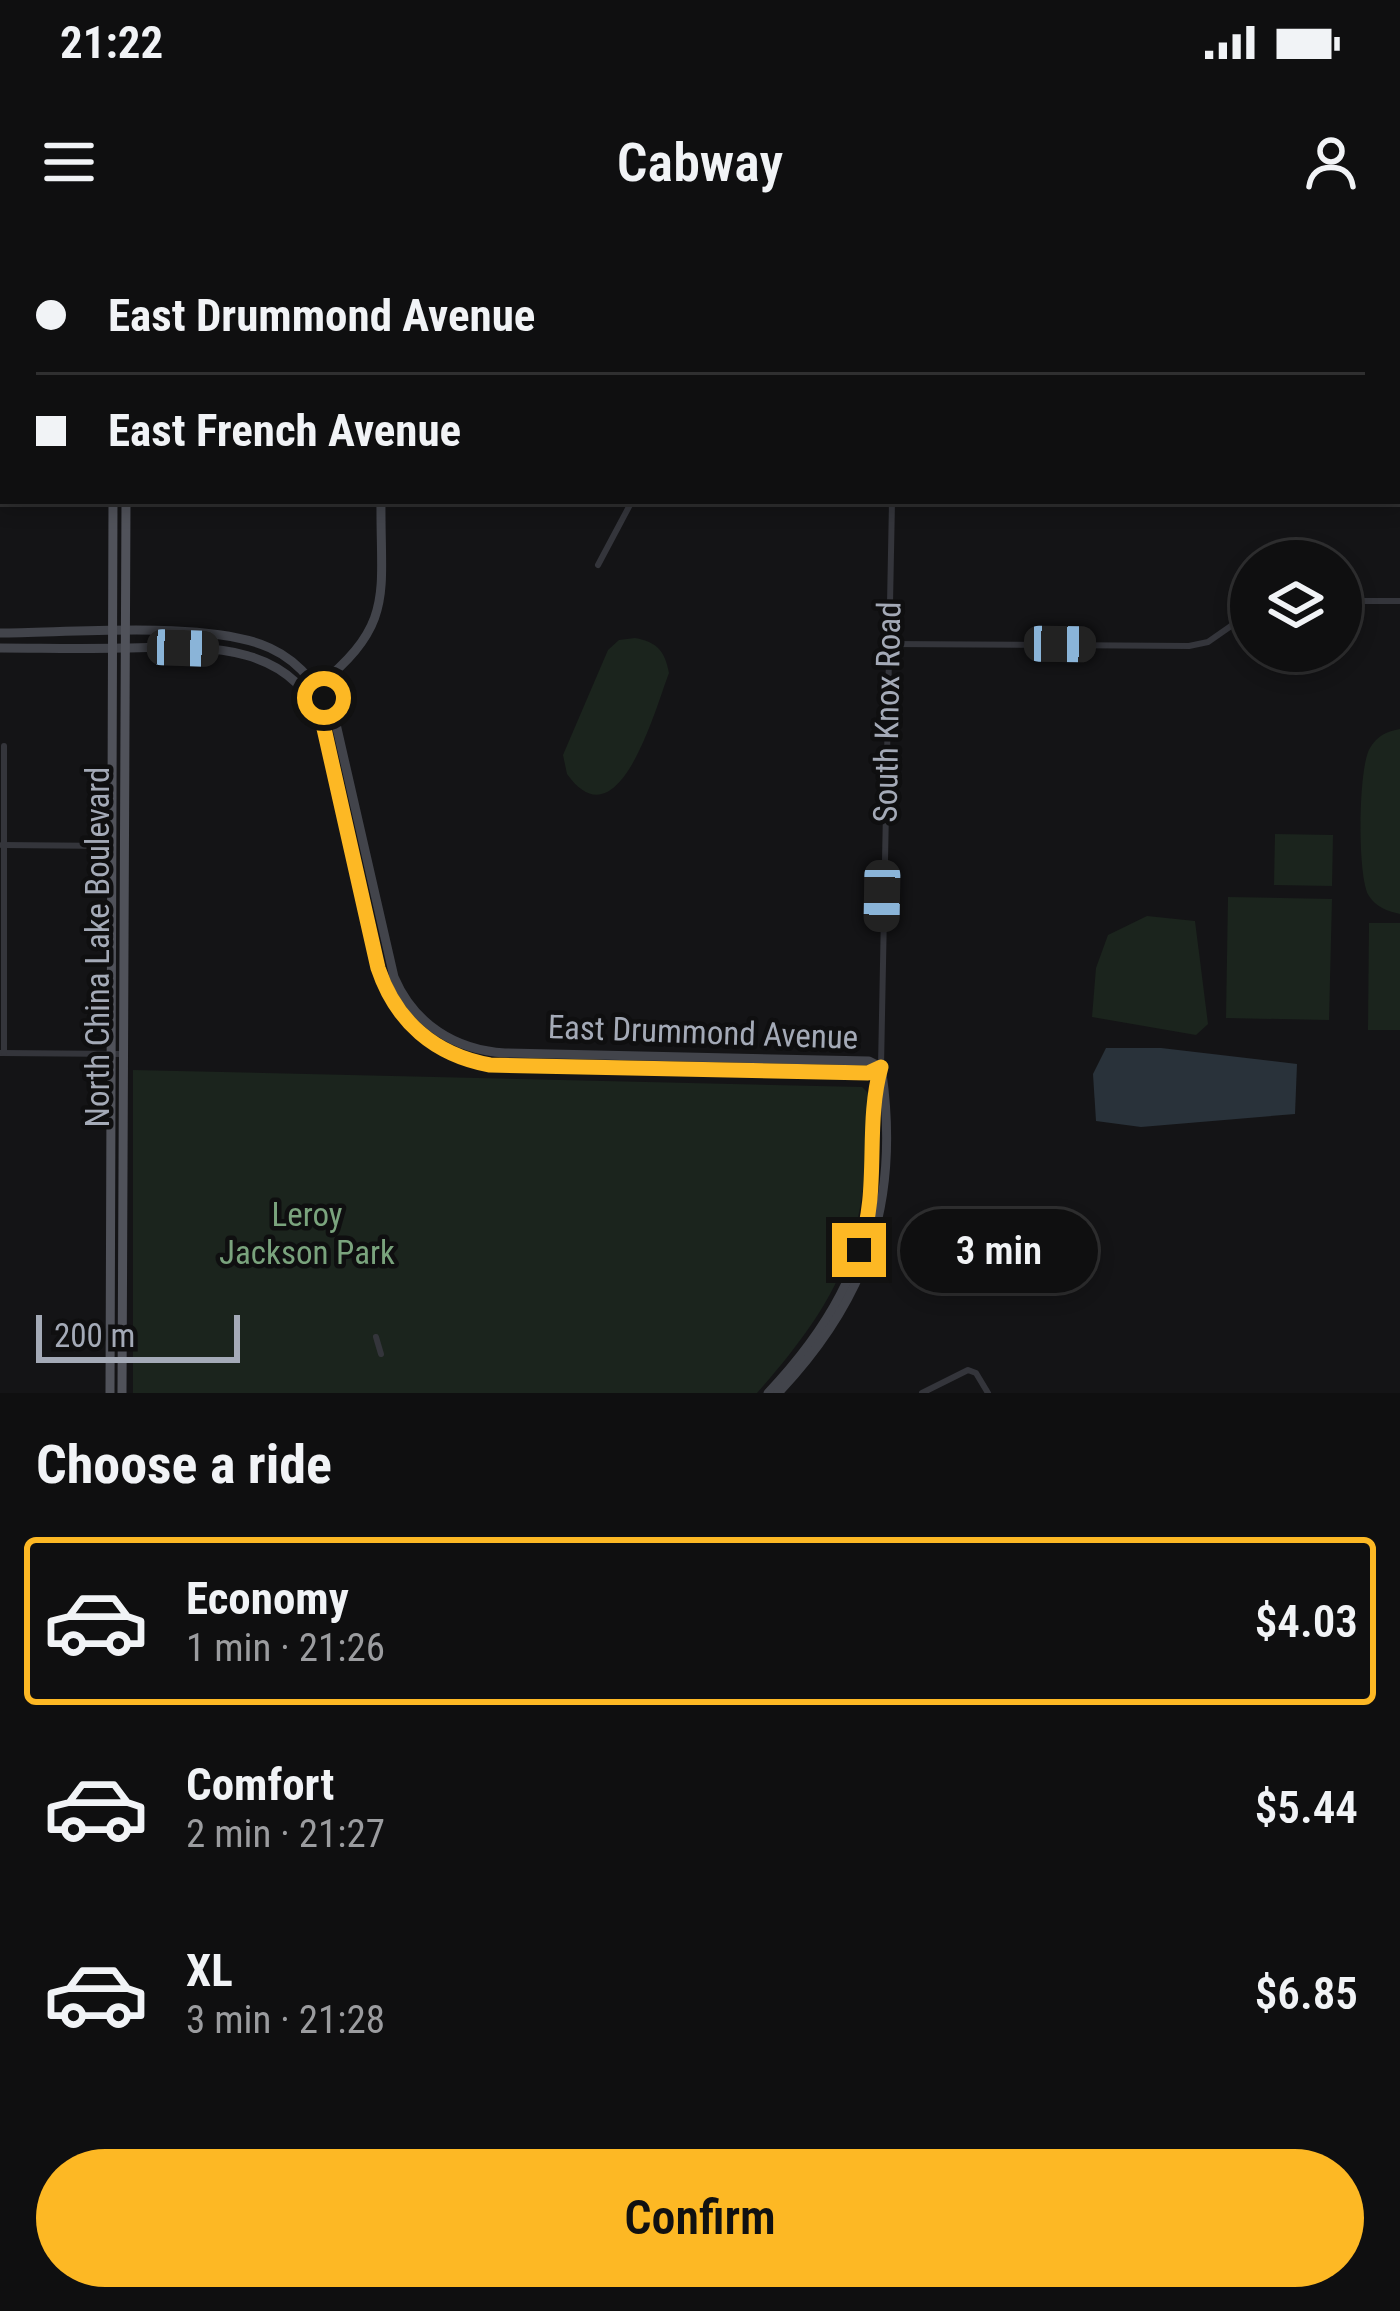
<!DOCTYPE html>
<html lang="en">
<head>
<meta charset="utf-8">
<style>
  :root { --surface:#0f0f10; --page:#181819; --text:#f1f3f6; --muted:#9b9c9f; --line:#2f2f30; --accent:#fdb824 }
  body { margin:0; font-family:"Roboto Condensed",sans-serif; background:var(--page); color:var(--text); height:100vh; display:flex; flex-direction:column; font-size:45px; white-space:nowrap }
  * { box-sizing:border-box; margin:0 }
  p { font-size:39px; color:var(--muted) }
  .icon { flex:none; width:66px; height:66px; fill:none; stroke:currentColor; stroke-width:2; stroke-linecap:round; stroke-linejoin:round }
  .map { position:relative; height:1153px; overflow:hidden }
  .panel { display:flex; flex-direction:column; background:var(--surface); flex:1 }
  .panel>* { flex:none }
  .hud { position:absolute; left:0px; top:0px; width:1401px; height:264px; box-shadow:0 6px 18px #0003,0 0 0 3px var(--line); display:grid; align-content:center; height:264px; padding:0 36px; background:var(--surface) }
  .buttons { position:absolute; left:1230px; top:300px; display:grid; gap:24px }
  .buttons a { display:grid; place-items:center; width:132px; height:132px; border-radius:50%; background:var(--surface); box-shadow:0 6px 18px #0003,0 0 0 3px var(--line); font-size:60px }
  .scale { position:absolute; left:36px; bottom:30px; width:204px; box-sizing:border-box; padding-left:12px; border:6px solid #a4aab7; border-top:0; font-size:33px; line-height:42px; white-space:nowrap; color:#a4aab7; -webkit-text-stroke:9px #0f0f10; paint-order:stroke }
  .end { position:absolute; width:54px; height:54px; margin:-27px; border:15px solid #fdb824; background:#111; box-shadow:0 0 0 6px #111 }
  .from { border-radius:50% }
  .bubble { position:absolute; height:84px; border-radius:42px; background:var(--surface); box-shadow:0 6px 18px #0003,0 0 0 3px var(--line); font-size:39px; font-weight:600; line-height:84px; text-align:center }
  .car { position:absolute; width:36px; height:72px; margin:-36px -18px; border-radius:15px; box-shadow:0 0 9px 3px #0007; background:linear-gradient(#222 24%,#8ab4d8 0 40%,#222 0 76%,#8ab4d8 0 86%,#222 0) }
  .hud b { display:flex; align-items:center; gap:42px; height:114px; font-size:45px }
  .hud b+b { border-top:3px solid var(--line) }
  .hud i { width:30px; height:30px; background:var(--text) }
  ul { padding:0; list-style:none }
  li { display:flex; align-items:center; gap:36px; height:168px; margin:0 24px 18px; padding:0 12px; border:6px solid transparent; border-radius:12px }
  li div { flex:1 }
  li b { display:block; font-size:45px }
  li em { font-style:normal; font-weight:600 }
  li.current { border-color:var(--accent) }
  li>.icon { width:108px; height:108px; stroke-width:1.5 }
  h2 { padding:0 36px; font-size:54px; line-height:144px }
  .action { display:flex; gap:24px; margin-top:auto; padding:24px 36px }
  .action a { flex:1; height:138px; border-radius:72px; background:var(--accent); color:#111; font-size:48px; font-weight:600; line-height:138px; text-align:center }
  .status { display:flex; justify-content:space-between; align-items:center; height:84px; padding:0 60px; background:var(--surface); direction:ltr }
  .status svg { height:33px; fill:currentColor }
  header { display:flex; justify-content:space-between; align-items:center; height:156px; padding:0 36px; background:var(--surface); font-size:54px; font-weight:600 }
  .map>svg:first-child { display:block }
  .green { fill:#1b241d }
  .water { fill:#29323a }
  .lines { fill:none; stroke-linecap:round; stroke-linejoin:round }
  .street { stroke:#34353b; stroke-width:6 }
  .secondary { stroke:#42444b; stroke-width:9 }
  .primary { stroke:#50525a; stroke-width:9 }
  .route { stroke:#fdb824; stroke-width:15 }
  .labels { text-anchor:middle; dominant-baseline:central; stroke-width:9; stroke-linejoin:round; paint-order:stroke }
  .street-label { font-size:33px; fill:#a4aab7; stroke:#0f0f10 }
  .park-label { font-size:33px; fill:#7aa37d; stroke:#0f0f10 }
</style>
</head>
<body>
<div class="status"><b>21:22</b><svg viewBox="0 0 49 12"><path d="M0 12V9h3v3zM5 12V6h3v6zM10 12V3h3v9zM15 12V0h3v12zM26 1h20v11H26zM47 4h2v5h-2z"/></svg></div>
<header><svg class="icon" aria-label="menu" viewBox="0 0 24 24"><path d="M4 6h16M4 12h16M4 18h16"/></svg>Cabway<svg class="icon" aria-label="person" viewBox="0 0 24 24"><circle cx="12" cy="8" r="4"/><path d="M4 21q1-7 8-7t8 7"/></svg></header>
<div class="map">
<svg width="1400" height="1153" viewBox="0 0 1400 1153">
  <rect width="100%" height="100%" fill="#141416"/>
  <g class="green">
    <path d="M635,398C657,402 665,411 669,433C656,466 619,607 567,534L563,515L608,410L619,400Z"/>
    <path d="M1400,489V674C1387,671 1376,667 1369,656C1357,638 1358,527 1370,508C1377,496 1387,491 1400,489Z"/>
    <polygon points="1275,594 1333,595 1332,646 1274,645"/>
    <polygon points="1228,657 1332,659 1329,780 1226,778"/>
    <polygon points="1147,676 1195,681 1208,784 1196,795 1092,777 1096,728 1108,695"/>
    <polygon points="1369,683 1400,683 1400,790 1368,790"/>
    <path d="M133,830L862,847L869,854C866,995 851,1046 757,1153H133Z"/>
  </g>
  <polygon class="water" points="1106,808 1161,808 1297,824 1295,874 1141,887 1096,881 1093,834"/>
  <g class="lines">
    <g class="street">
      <polyline points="894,3 894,0"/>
      <polyline points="1067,3 1067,0"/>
      <polyline points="1287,3 1290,0"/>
      <polyline points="598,325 632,261"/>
      <polyline points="1341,361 1400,361"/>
      <polyline points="889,404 1189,406 1208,402 1251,372"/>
      <polyline points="2,605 113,606"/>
      <polyline points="1,813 123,814"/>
      <polyline points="4,813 4,506"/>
      <polyline points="881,827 892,261"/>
      <polyline points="376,1097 381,1114"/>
      <polyline points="922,1153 968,1130 976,1133 988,1153"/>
    </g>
    <g class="secondary">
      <polyline points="383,3 384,0"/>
      <path d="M0,393C69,393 211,380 270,408C303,423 322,452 336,484L394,737C414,784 455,810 505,813L869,821L881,827"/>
      <path d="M0,408C41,408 81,409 122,408C198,407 290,398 323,484C336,535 347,588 358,639C379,730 391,818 504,826L868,833L881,827"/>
      <path d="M317,447C396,383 380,355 381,261"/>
      <polyline points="847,997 859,1010"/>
      <path d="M768,1153C825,1093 868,1024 873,939C875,902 870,864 881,827"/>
      <path d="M778,1153C867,1059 900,963 882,833"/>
    </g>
    <g class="primary">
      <polyline points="113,0 113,3"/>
      <polyline points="126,0 126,3"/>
      <polyline points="110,1153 113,261"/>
      <polyline points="122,1153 126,261"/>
    </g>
  </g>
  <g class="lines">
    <path class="route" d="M324,458L316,446L306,454L323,484L378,728C396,782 435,815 490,825L868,833L881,827C864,887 881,950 859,1010"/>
  </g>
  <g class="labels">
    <g class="street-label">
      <text transform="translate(887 472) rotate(-89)">South Knox Road</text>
      <text transform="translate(97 707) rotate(-90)">North China Lake Boulevard</text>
      <text transform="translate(703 792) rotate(2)">East Drummond Avenue</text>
    </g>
    <g class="park-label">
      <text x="307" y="974">Leroy<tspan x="307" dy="38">Jackson Park</tspan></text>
    </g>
  </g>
</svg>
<div class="buttons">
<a><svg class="icon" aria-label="layers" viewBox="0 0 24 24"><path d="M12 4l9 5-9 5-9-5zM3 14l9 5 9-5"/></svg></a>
</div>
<div class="scale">200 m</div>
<i class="end from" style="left:324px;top:458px"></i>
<i class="end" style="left:859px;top:1010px"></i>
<div class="bubble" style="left:900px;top:969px;width:198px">3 min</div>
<i class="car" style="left:1060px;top:404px;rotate:91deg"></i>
<i class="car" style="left:183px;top:408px;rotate:92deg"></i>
<i class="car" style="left:882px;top:656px;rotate:181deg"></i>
<div class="hud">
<b><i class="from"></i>East Drummond Avenue</b>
<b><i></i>East French Avenue</b>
</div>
</div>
<section class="panel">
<h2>Choose a ride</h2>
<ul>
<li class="current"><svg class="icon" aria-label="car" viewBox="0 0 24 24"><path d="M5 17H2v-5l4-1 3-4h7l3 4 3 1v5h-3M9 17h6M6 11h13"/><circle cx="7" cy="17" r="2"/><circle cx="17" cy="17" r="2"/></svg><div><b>Economy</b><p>1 min · 21:26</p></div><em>$4.03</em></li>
<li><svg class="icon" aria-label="car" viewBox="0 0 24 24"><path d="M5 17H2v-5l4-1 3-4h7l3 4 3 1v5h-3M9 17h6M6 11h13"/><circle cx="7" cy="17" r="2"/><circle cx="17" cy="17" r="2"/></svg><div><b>Comfort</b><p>2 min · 21:27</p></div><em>$5.44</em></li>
<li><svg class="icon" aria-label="car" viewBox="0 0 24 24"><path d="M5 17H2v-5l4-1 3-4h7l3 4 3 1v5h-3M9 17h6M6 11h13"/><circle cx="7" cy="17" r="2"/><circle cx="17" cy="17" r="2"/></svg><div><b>XL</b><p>3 min · 21:28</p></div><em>$6.85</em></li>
</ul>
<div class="action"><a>Confirm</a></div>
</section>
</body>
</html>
